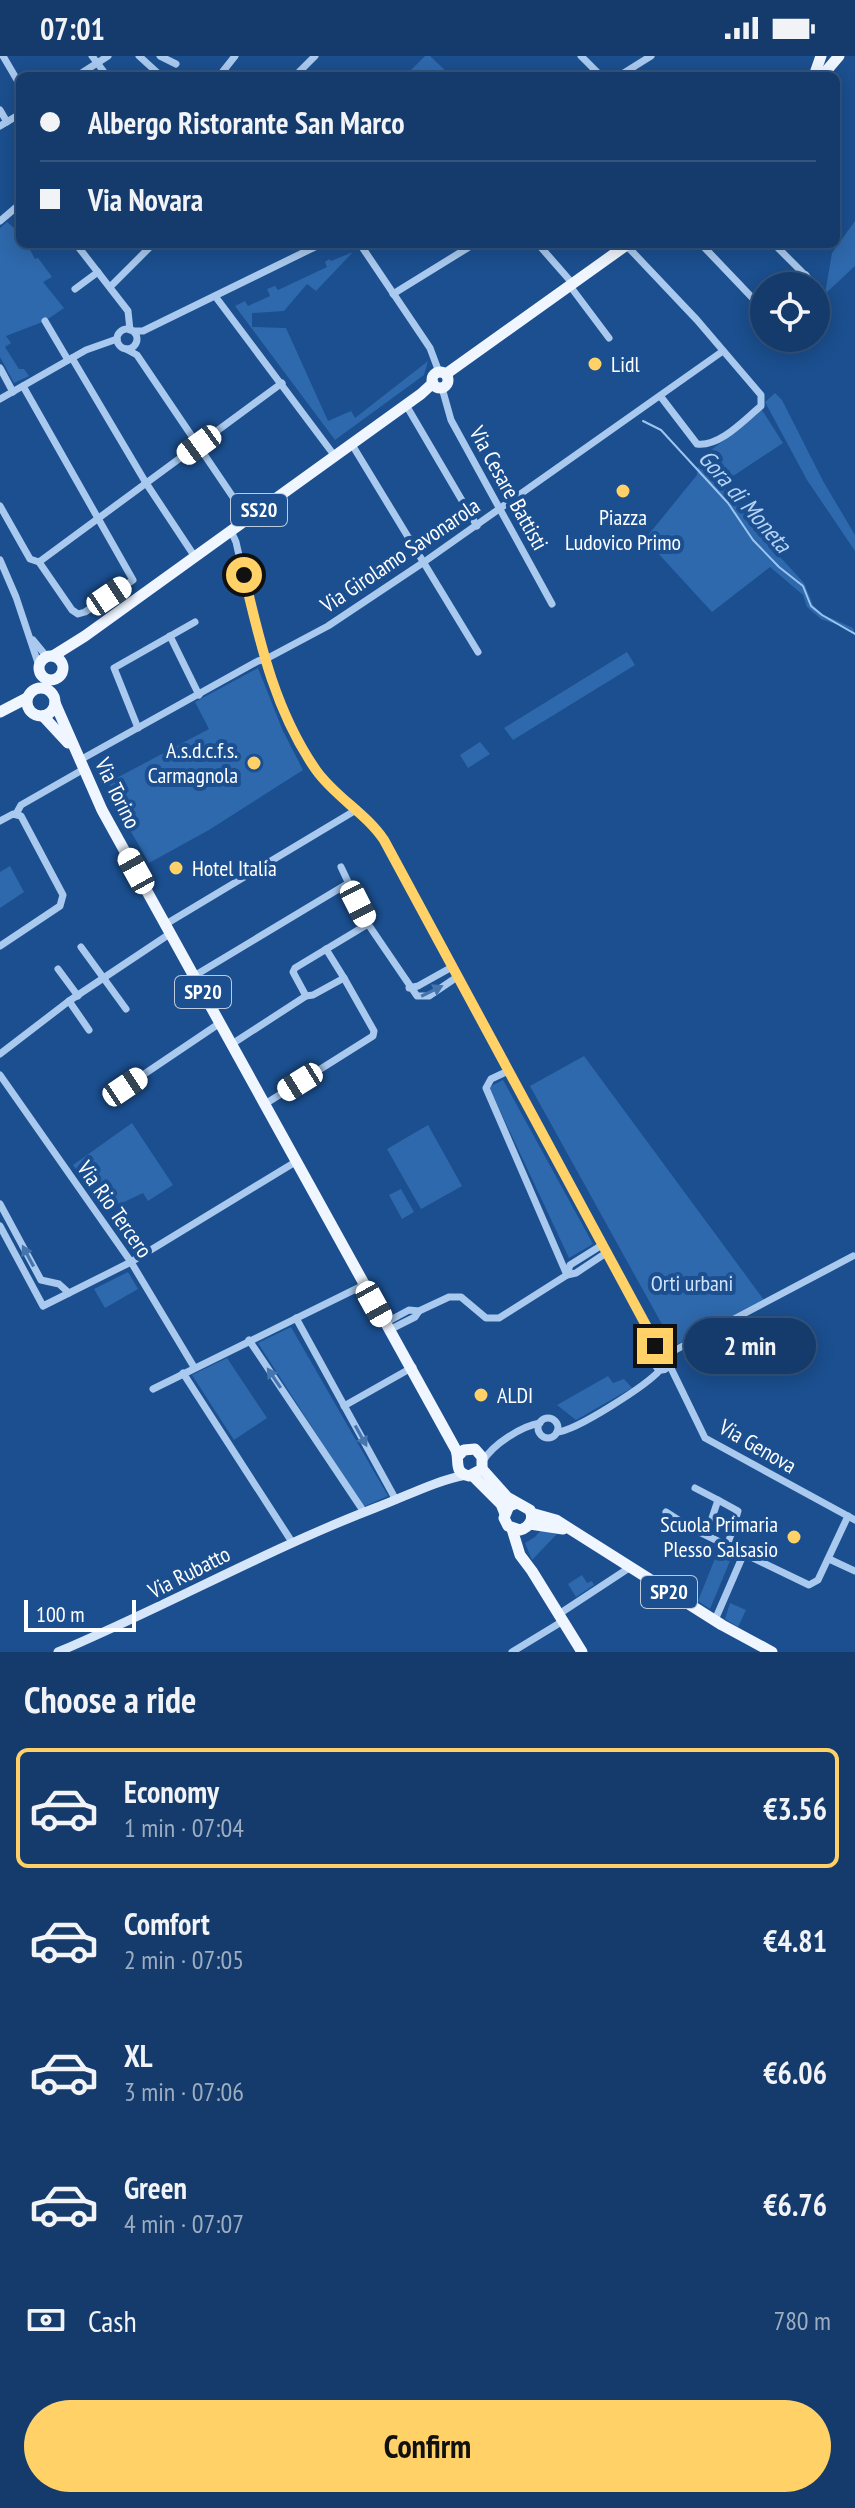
<!DOCTYPE html>
<html lang="en">
<head>
<meta charset="utf-8">
<style>
  :root { --surface:#143b6b; --page:#214673; --text:#f1f3f6; --muted:#9dadc1; --line:#33557e; --accent:#ffd166 }
  body { margin:0; font-family:"PT Sans Narrow",sans-serif; background:var(--page); color:var(--text); height:100vh; display:flex; flex-direction:column; font-size:30px; white-space:nowrap }
  * { box-sizing:border-box; margin:0 }
  p { font-size:26px; color:var(--muted) }
  .icon { flex:none; width:44px; height:44px; fill:none; stroke:currentColor; stroke-width:2; stroke-linecap:round; stroke-linejoin:round }
  .map { position:relative; height:1596px; overflow:hidden }
  .sheet { display:flex; flex-direction:column; background:var(--surface); flex:1 }
  .sheet>* { flex:none }
  .top-card { position:absolute; left:16px; top:16px; width:824px; height:176px; border-radius:12px; box-shadow:0 4px 20px #0003,0 0 0 2px var(--line); display:grid; align-content:center; height:176px; padding:0 24px; background:var(--surface) }
  .controls { position:absolute; left:750px; top:216px; display:grid; gap:16px }
  .controls a { display:grid; place-items:center; width:80px; height:80px; border-radius:50%; background:var(--surface); box-shadow:0 4px 20px #0003,0 0 0 2px var(--line); font-size:40px }
  .scale { position:absolute; left:24px; bottom:20px; width:112px; box-sizing:border-box; padding-left:8px; border:4px solid #fff; border-top:0; font-size:22px; line-height:28px; white-space:nowrap; color:#fff; -webkit-text-stroke:6px #1b4f8f; paint-order:stroke }
  .end { position:absolute; width:36px; height:36px; margin:-18px; border:10px solid #ffd166; background:#111; box-shadow:0 0 0 4px #111 }
  .from { border-radius:50% }
  .bubble { position:absolute; height:56px; border-radius:28px; background:var(--surface); box-shadow:0 4px 20px #0003,0 0 0 2px var(--line); font-size:26px; font-weight:700; line-height:56px; text-align:center }
  .car { position:absolute; width:24px; height:48px; margin:-24px -12px; border-radius:10px; box-shadow:0 0 6px 2px #0007; background:linear-gradient(#fff 24%,#345 0 40%,#fff 0 76%,#345 0 86%,#fff 0) }
  .top-card b { display:flex; align-items:center; gap:28px; height:76px; font-size:30px }
  .top-card b+b { border-top:2px solid var(--line) }
  .top-card i { width:20px; height:20px; background:var(--text) }
  ul { padding:0; list-style:none }
  li { display:flex; align-items:center; gap:24px; height:120px; margin:0 16px 12px; padding:0 8px; border:4px solid transparent; border-radius:12px }
  li div { flex:1 }
  li b { display:block; font-size:30px }
  li em { font-style:normal; font-weight:700 }
  li.active { border-color:var(--accent) }
  li>.icon { width:72px; height:72px; stroke-width:1.5 }
  h2 { padding:0 24px; font-size:36px; line-height:96px }
  .pay { display:flex; align-items:center; gap:20px; height:88px; padding:0 24px; font-size:30px }
  .pay p { margin-inline-start:auto }
  .action { display:flex; gap:16px; margin-top:auto; padding:16px 24px }
  .action a { flex:1; height:92px; border-radius:48px; background:var(--accent); color:#111; font-size:32px; font-weight:700; line-height:92px; text-align:center }
  .status { display:flex; justify-content:space-between; align-items:center; height:56px; padding:0 40px; background:var(--surface); direction:ltr }
  .status svg { height:22px; fill:currentColor }
  .map>svg:first-child { display:block }
  .green { fill:#2e69ad }
  .lines { fill:none; stroke-linecap:round; stroke-linejoin:round }
  .stream { stroke:#9cc4f0; stroke-width:2 }
  .street { stroke:#a9c9ee; stroke-width:7 }
  .secondary { stroke:#d6e6fa; stroke-width:9 }
  .primary { stroke:#f0f6ff; stroke-width:11 }
  .oneway { fill:#4674ac }
  .route { stroke:#ffd166; stroke-width:10 }
  .poi-dot { fill:#ffd166; stroke:#1b4f8f; stroke-width:3 }
  .labels { text-anchor:middle; dominant-baseline:central; stroke-width:8; stroke-linejoin:round; paint-order:stroke }
  .shield { fill:#1b4f8f; stroke:#bbcadd; stroke-width:2 }
  .shield-label { font-size:20px; font-weight:bold; fill:#fff }
  .poi-label { font-size:22px; fill:#fff; stroke:#1b4f8f; text-anchor:start }
  .street-label { font-size:22px; fill:#fff; stroke:#1b4f8f }
  .park-label { font-size:22px; fill:#cfe3fa; stroke:#1b4f8f }
  .water-label { font-size:24px; font-style:italic; fill:#b5d3f5; stroke:#1b4f8f }
</style>
</head>
<body>
<div class="status"><b>07:01</b><svg viewBox="0 0 49 12"><path d="M0 12V9h3v3zM5 12V6h3v6zM10 12V3h3v9zM15 12V0h3v12zM26 1h20v11H26zM47 4h2v5h-2z"/></svg></div>
<div class="map">
<svg width="855" height="1596" viewBox="0 0 855 1596">
  <rect width="100%" height="100%" fill="#1b4f8f"/>
  <g class="green">
    <polygon points="425,0 430,0 451,20 405,20"/>
    <polygon points="855,165 855,210 825,238 832,197"/>
    <polygon points="7,166 20,177 20,188 27,188 35,203 38,202 52,221 43,226 64,252 45,265 6,280 11,287 5,291 19,313 24,313 29,320 14,327 0,301 0,172"/>
    <polygon points="353,196 316,235 307,228 284,255 252,257 252,271 286,272 328,365 351,355 355,362 428,305 424,319 335,384 235,250 245,245 248,250 270,240 267,233 275,230 278,234 327,211 325,206 329,203 331,205"/>
    <polygon points="775,337 782,344 823,425 855,479 855,495 807,424 765,346"/>
    <polygon points="762,354 783,387 721,428 769,489 804,527 813,549 822,558 853,572 855,580 850,573 821,563 807,551 803,539 770,511 712,556 645,483 697,419 698,408 696,406"/>
    <polygon points="627,596 635,609 513,684 504,672"/>
    <polygon points="258,612 283,675 303,714 209,774 149,807 119,755 109,726 209,673 195,646"/>
    <polygon points="480,686 490,698 468,712 460,699"/>
    <polygon points="10,810 24,836 0,852 0,816"/>
    <polygon points="584,1000 764,1244 674,1290 530,1030"/>
    <polygon points="503,1024 593,1188 569,1202 489,1031"/>
    <polygon points="132,1067 173,1129 148,1145 143,1137 105,1155 73,1109"/>
    <polygon points="428,1069 462,1130 421,1153 387,1093"/>
    <polygon points="401,1133 414,1156 402,1163 389,1139"/>
    <polygon points="128,1216 138,1233 105,1252 94,1233"/>
    <polygon points="291,1271 388,1440 363,1451 258,1287"/>
    <polygon points="227,1302 267,1362 234,1384 192,1319"/>
    <polygon points="608,1320 613,1327 624,1323 632,1332 576,1364 557,1349"/>
    <polygon points="541,1474 557,1478 532,1504 525,1487 535,1481"/>
    <polygon points="718,1495 732,1500 710,1553 698,1545"/>
    <polygon points="582,1519 587,1527 592,1525 594,1529 576,1541 568,1528"/>
    <polygon points="730,1547 746,1554 738,1571 725,1563"/>
  </g>
  <g class="lines">
    <polyline class="stream" points="643,365 661,374 728,447 753,484 779,511 803,530 811,550 822,559 855,578"/>
    <g class="street">
      <polyline points="3,0 20,29"/>
      <polyline points="92,0 107,20"/>
      <polyline points="139,0 161,20"/>
      <polyline points="160,0 176,8"/>
      <polyline points="581,0 601,20"/>
      <polyline points="220,19 235,0"/>
      <polyline points="77,20 108,0"/>
      <polyline points="295,20 315,0"/>
      <polyline points="619,20 651,0"/>
      <polyline points="0,54 7,66"/>
      <polyline points="0,70 20,58"/>
      <polyline points="0,165 20,148"/>
      <polyline points="76,188 128,255 130,274"/>
      <polyline points="360,188 430,292 439,316"/>
      <polyline points="538,188 573,228"/>
      <polyline points="701,188 764,254"/>
      <polyline points="774,188 812,226"/>
      <path d="M626,189L697,264L761,339V350C745,363 720,391 697,388L661,341"/>
      <polyline points="570,230 609,282"/>
      <polyline points="794,230 806,219"/>
      <polyline points="110,231 153,188"/>
      <polyline points="75,233 98,216"/>
      <polyline points="393,238 474,188"/>
      <polyline points="215,240 334,399"/>
      <polyline points="45,265 68,304"/>
      <circle cx="127" cy="283" r="10"/>
      <polyline points="134,275 143,275 321,188"/>
      <polyline points="126,293 137,299 237,447"/>
      <polyline points="72,302 146,427 195,501"/>
      <polyline points="0,312 13,336"/>
      <polyline points="442,332 451,364 552,548"/>
      <polyline points="0,343 86,294 117,283"/>
      <polyline points="406,349 477,470"/>
      <polyline points="351,387 478,596"/>
      <polyline points="0,450 30,503 39,506 72,554 78,558 85,556 133,524 23,330"/>
      <path d="M231,475L236,486C254,565 268,647 317,714C336,741 366,757 384,784L648,1273L656,1303"/>
      <polyline points="0,504 16,541 39,610"/>
      <polyline points="39,506 282,327"/>
      <polyline points="170,580 199,639"/>
      <polyline points="33,584 47,601"/>
      <polyline points="138,672 114,612 195,566"/>
      <polyline points="80,704 258,605 266,603 328,570 424,506 723,295"/>
      <polyline points="16,758 21,749 84,713"/>
      <polyline points="0,765 13,758 21,760 63,839 60,850 0,890"/>
      <polyline points="341,811 368,868 417,940 429,940 457,921"/>
      <polyline points="166,868 356,754"/>
      <polyline points="81,891 126,953"/>
      <polyline points="58,913 78,940"/>
      <polyline points="194,920 347,828"/>
      <polyline points="409,932 418,930 452,911"/>
      <polyline points="306,940 293,916 295,912 368,868"/>
      <polyline points="69,945 89,974"/>
      <polyline points="232,988 306,940 313,939 344,922 326,893"/>
      <polyline points="0,998 69,945 171,877"/>
      <polyline points="0,1019 131,1206 194,1311"/>
      <polyline points="125,1031 220,967"/>
      <polyline points="265,1048 373,980 374,975 344,922"/>
      <polyline points="0,1148 41,1224 59,1228 69,1237"/>
      <polyline points="0,1170 43,1250 131,1206 297,1105"/>
      <polyline points="602,1189 570,1209 567,1219 576,1217 606,1197"/>
      <polyline points="419,1255 449,1241 461,1241 486,1262 499,1262 567,1219 486,1032 491,1023 508,1015"/>
      <polyline points="296,1262 396,1444"/>
      <polyline points="385,1267 409,1254 419,1255 415,1261 389,1274"/>
      <polyline points="655,1281 664,1300 853,1200"/>
      <polyline points="249,1284 364,1456"/>
      <circle cx="662" cy="1307" r="7"/>
      <polyline points="669,1308 705,1382 855,1464"/>
      <polyline points="183,1317 292,1486"/>
      <polyline points="153,1333 366,1228"/>
      <polyline points="344,1350 413,1311"/>
      <circle cx="548" cy="1372" r="10"/>
      <path d="M557,1376C576,1375 647,1329 660,1314"/>
      <path d="M483,1405C493,1388 522,1370 540,1367"/>
      <polyline points="695,1432 718,1444"/>
      <polyline points="666,1456 691,1472 809,1529 818,1524 848,1460"/>
      <polyline points="707,1477 718,1444 738,1455 728,1488"/>
      <polyline points="829,1503 855,1515"/>
      <polyline points="559,1558 629,1512"/>
      <polyline points="715,1564 744,1497"/>
      <polyline points="512,1596 563,1565"/>
    </g>
    <path class="secondary" d="M58,1596C165,1551 266,1494 375,1452C405,1441 434,1425 466,1419"/>
    <g class="primary">
      <polyline points="814,20 821,0"/>
      <polyline points="822,20 839,0"/>
      <circle cx="440" cy="324" r="8"/>
      <polyline points="446,318 628,188"/>
      <circle cx="51" cy="612" r="12"/>
      <polyline points="53,600 85,580 421,338 433,327"/>
      <circle cx="41" cy="646" r="14"/>
      <path d="M55,647L102,754L456,1394C460,1406 453,1416 469,1420L482,1413V1401L475,1393L464,1394L458,1400"/>
      <polyline points="0,656 27,642"/>
      <polyline points="43,660 68,687"/>
      <path d="M482,1413L507,1441L530,1454C534,1463 530,1471 520,1474L508,1470L504,1462L509,1450L517,1447"/>
      <polyline points="472,1419 501,1448 505,1458"/>
      <polyline points="531,1457 556,1464 722,1569 772,1596"/>
      <polyline points="530,1468 563,1473"/>
      <polyline points="512,1473 520,1499 532,1515 582,1596"/>
    </g>
  </g>
  <defs><path id="oneway-solid" d="M-6-.8H1V-3.2L6.5 0L1 3.2V.8H-6Z" transform="scale(2)"/></defs>
  <g class="oneway">
    <use href="#oneway-solid" transform="translate(432 935) rotate(-26)"/>
    <use href="#oneway-solid" transform="translate(28 1200) rotate(-118)"/>
    <use href="#oneway-solid" transform="translate(274 1322) rotate(-124)"/>
    <use href="#oneway-solid" transform="translate(361 1380) rotate(61)"/>
  </g>
  <g class="lines">
    <path class="route" d="M244,519C260,587 275,655 316,714C335,741 366,757 384,784L648,1273L655,1290"/>
  </g>
  <g class="poi-dot">
    <circle cx="595" cy="308" r="8"/>
    <circle cx="623" cy="435" r="8"/>
    <circle cx="254" cy="707" r="8"/>
    <circle cx="176" cy="812" r="8"/>
    <circle cx="481" cy="1339" r="8"/>
    <circle cx="794" cy="1481" r="8"/>
  </g>
  <g class="labels">
    <g class="shield">
      <rect x="231" y="438" width="56" height="32" rx="6"/>
      <rect x="175" y="920" width="56" height="32" rx="6"/>
      <rect x="641" y="1520" width="56" height="32" rx="6"/>
    </g>
    <g class="shield-label">
      <text x="259" y="454">SS20</text>
      <text x="203" y="936">SP20</text>
      <text x="669" y="1536">SP20</text>
    </g>
    <g class="poi-label">
      <text x="611" y="308">Lidl</text>
      <text x="623" y="461" text-anchor="middle">Piazza<tspan x="623" dy="25">Ludovico Primo</tspan></text>
      <text x="238" y="694" text-anchor="end">A.s.d.c.f.s.<tspan x="238" dy="25">Carmagnola</tspan></text>
      <text x="192" y="812">Hotel Italia</text>
      <text x="497" y="1339">ALDI</text>
      <text x="778" y="1468" text-anchor="end">Scuola Primaria<tspan x="778" dy="25">Plesso Salsasio</tspan></text>
    </g>
    <g class="street-label">
      <text transform="translate(509 432) rotate(61)">Via Cesare Battisti</text>
      <text transform="translate(400 499) rotate(-34)">Via Girolamo Savonarola</text>
      <text transform="translate(118 737) rotate(64)">Via Torino</text>
      <text transform="translate(115 1153) rotate(55)">Via Rio Tercero</text>
      <text transform="translate(758 1390) rotate(30)">Via Genova</text>
      <text transform="translate(189 1516) rotate(-27)">Via Rubatto</text>
    </g>
    <g class="park-label">
      <text x="692" y="1227">Orti urbani</text>
    </g>
    <g class="water-label">
      <text transform="translate(745 445) rotate(49)">Gora di Moneta</text>
    </g>
  </g>
</svg>
<div class="controls">
<a><svg class="icon" aria-label="locate" viewBox="0 0 24 24"><circle cx="12" cy="12" r="6"/><path d="M12 2v4M12 18v4M2 12h4M18 12h4"/></svg></a>
</div>
<div class="scale">100 m</div>
<i class="end from" style="left:244px;top:519px"></i>
<i class="end" style="left:655px;top:1290px"></i>
<div class="bubble" style="left:684px;top:1262px;width:132px">2 min</div>
<i class="car" style="left:199px;top:389px;rotate:234deg"></i>
<i class="car" style="left:109px;top:540px;rotate:56deg"></i>
<i class="car" style="left:136px;top:815px;rotate:331deg"></i>
<i class="car" style="left:358px;top:848px;rotate:153deg"></i>
<i class="car" style="left:300px;top:1026px;rotate:238deg"></i>
<i class="car" style="left:125px;top:1031px;rotate:56deg"></i>
<i class="car" style="left:374px;top:1248px;rotate:151deg"></i>
<div class="top-card">
<b><i class="from"></i>Albergo Ristorante San Marco</b>
<b><i></i>Via Novara</b>
</div>
</div>
<section class="sheet">
<h2>Choose a ride</h2>
<ul>
<li class="active"><svg class="icon" aria-label="car" viewBox="0 0 24 24"><path d="M5 17H2v-5l4-1 3-4h7l3 4 3 1v5h-3M9 17h6M6 11h13"/><circle cx="7" cy="17" r="2"/><circle cx="17" cy="17" r="2"/></svg><div><b>Economy</b><p>1 min · 07:04</p></div><em>€3.56</em></li>
<li><svg class="icon" aria-label="car" viewBox="0 0 24 24"><path d="M5 17H2v-5l4-1 3-4h7l3 4 3 1v5h-3M9 17h6M6 11h13"/><circle cx="7" cy="17" r="2"/><circle cx="17" cy="17" r="2"/></svg><div><b>Comfort</b><p>2 min · 07:05</p></div><em>€4.81</em></li>
<li><svg class="icon" aria-label="car" viewBox="0 0 24 24"><path d="M5 17H2v-5l4-1 3-4h7l3 4 3 1v5h-3M9 17h6M6 11h13"/><circle cx="7" cy="17" r="2"/><circle cx="17" cy="17" r="2"/></svg><div><b>XL</b><p>3 min · 07:06</p></div><em>€6.06</em></li>
<li><svg class="icon" aria-label="car" viewBox="0 0 24 24"><path d="M5 17H2v-5l4-1 3-4h7l3 4 3 1v5h-3M9 17h6M6 11h13"/><circle cx="7" cy="17" r="2"/><circle cx="17" cy="17" r="2"/></svg><div><b>Green</b><p>4 min · 07:07</p></div><em>€6.76</em></li>
</ul>
<div class="pay"><svg class="icon" aria-label="cash" viewBox="0 0 24 24"><path d="M3 7h18v10H3z"/><circle cx="12" cy="12" r="2"/></svg>Cash<p>780 m</p></div>
<div class="action"><a>Confirm</a></div>
</section>
</body>
</html>
